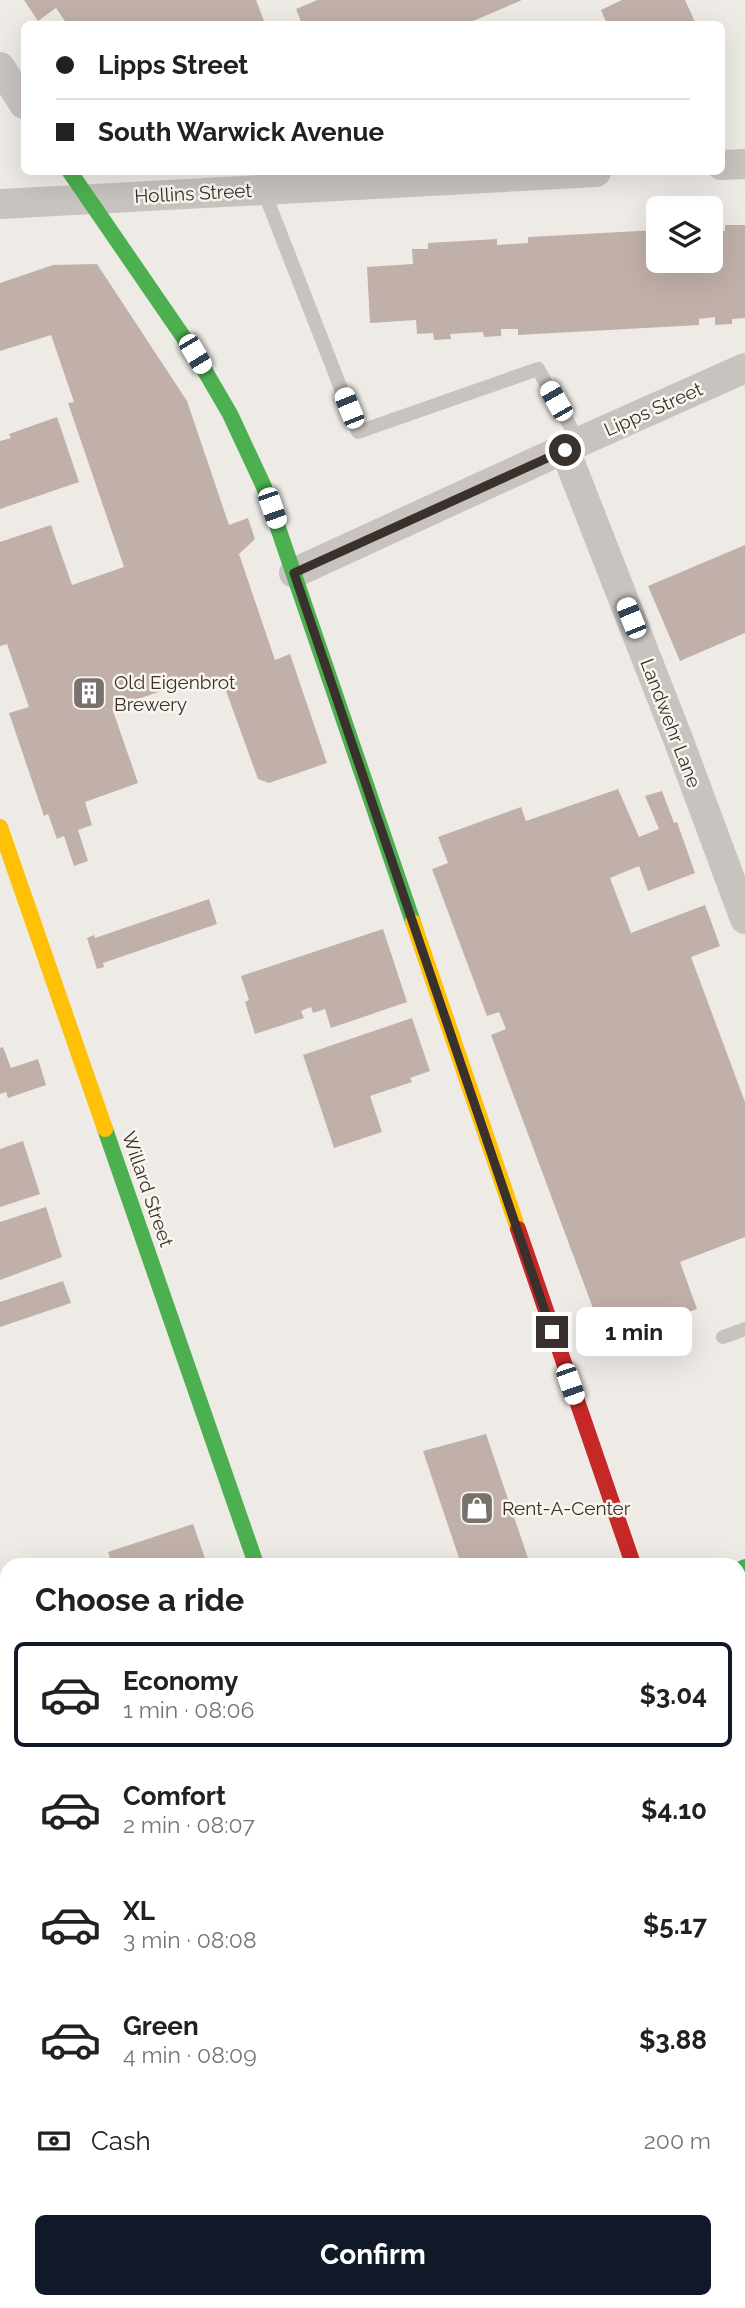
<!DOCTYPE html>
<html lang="en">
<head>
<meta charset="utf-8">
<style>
  :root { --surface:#fff; --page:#f2f2f2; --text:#202124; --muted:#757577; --line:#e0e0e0; --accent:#111827 }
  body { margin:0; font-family:Raleway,sans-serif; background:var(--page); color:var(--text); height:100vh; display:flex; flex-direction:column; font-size:26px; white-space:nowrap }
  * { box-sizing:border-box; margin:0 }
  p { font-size:23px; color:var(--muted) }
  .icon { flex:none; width:38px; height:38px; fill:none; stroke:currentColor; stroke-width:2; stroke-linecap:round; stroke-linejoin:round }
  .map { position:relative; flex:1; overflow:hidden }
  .details { position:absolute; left:0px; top:1558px; width:746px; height:751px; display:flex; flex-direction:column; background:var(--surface); border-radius:21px 21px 0 0; box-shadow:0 7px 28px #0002 }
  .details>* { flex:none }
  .top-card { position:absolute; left:21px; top:21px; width:704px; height:154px; border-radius:10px; box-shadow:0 7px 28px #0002; display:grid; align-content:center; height:154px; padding:0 35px; background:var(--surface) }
  .buttons { position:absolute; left:646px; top:196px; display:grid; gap:14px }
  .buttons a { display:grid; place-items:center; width:77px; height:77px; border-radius:10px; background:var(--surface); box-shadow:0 7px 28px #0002; font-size:35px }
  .end { position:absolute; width:32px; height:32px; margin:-16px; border:9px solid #3a302c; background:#fff; box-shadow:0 0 0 4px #fff }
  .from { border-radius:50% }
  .bubble { position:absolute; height:49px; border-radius:10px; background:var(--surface); box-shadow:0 7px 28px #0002; font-size:23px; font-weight:700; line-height:49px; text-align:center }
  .car { position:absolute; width:21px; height:42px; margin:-21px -10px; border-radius:9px; box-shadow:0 0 5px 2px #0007; background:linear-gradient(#fff 24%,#345 0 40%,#fff 0 76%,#345 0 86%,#fff 0) }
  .top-card b { display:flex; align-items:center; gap:24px; height:66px; font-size:26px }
  .top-card b+b { border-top:2px solid var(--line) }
  .top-card i { width:18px; height:18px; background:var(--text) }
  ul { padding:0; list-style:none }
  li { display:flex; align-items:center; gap:21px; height:105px; margin:0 14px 10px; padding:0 21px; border:4px solid transparent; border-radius:10px }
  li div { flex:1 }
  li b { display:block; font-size:26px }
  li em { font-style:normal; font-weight:700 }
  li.active { border-color:var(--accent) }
  li>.icon { width:63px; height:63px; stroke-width:1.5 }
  h2 { padding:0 35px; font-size:32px; line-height:84px }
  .pay { display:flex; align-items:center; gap:18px; height:77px; padding:0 35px; font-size:26px }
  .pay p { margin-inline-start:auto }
  .cta { display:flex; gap:14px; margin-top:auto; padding:14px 35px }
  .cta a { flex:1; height:80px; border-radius:10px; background:var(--accent); color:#fff; font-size:28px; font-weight:700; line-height:80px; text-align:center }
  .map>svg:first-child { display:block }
  .building { fill:#c1b0a9 }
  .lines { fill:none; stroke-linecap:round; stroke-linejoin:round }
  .lane { stroke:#c8c3bf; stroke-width:14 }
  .street { stroke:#c8c3bf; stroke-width:30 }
  .fast { stroke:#4caf50; stroke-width:16 }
  .slow { stroke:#ffc107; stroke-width:16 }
  .jam { stroke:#c62828; stroke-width:16 }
  .route { stroke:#3a302c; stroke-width:9 }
  .labels { text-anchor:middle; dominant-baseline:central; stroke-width:5; stroke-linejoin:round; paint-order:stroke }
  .street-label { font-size:19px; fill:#3a302c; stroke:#faf5ef }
  .poi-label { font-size:19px; fill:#3a302c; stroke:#faf5ef; text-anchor:start }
</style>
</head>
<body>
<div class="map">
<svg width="745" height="2308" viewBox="0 0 745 2308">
  <rect width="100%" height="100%" fill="#eeebe6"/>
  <g class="building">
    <polygon points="24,0 256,0 264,21 255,24 67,24 56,8 38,21"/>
    <polygon points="317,0 522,0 466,24 302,24 296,9"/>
    <polygon points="622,0 685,0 696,24 607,24 601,10"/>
    <polygon points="725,225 745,225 745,318 732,319 732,324 715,325 715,317 699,319 699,325 518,335 518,329 501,329 501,336 484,337 483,332 450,334 451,339 434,340 433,333 417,334 416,320 370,323 367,267 413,264 412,249 428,249 428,243 497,239 497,245 528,243 528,237 658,230 658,261 710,261 710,232 725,231"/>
    <polygon points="97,264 187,401 229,525 248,518 255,539 239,554 275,660 290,654 327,763 269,783 258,779 221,677 193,680 112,708 138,783 85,802 92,825 78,830 88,861 74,866 64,836 57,839 48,814 44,816 9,713 29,707 7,644 0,646 0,542 51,525 72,585 124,567 68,403 74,402 51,335 0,351 0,283 53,265"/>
    <polygon points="57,417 79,482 0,509 0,441 11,438 9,434"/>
    <polygon points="745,545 745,633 680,661 648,586"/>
    <polygon points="618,789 639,837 659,829 645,796 662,791 674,823 677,822 695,873 648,891 639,866 610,878 631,933 705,905 720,946 691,957 745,1102 745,1237 680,1262 697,1309 606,1343 491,1035 506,1029 499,1012 487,1016 432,869 448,863 438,837 521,807 526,821"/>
    <polygon points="209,899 217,924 103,963 104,967 97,969 87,938 94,935 95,938"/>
    <polygon points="383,929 407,1002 331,1028 325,1009 313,1013 311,1007 301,1011 304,1018 255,1034 245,1002 249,1000 241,976"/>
    <polygon points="412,1018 430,1071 410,1078 412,1082 370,1096 382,1132 334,1148 303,1055"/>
    <polygon points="3,1047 11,1068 38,1059 46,1085 8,1098 6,1092 0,1094 0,1048"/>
    <polygon points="23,1141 40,1194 0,1207 0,1149"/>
    <polygon points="46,1207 62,1257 0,1280 0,1222"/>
    <polygon points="63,1281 71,1303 0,1327 0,1302"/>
    <polygon points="486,1434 530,1564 461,1564 423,1451"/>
    <polygon points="193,1524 207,1564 112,1564 108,1552"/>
    <polygon points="7,1781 7,1890 0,1896 0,1787"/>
    <polygon points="738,2131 745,2131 745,2308 686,2308 686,2301 738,2301"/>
  </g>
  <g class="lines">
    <g class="lane">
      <polyline points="263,189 358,432 538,369 579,442"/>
      <polyline points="723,1337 745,1329"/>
      <polyline points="0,1599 7,1608"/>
      <polyline points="0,1710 7,1704"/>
      <polyline points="738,1968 745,1965"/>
      <polyline points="738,2072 745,2072"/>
      <polyline points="341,2301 342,2308"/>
      <polyline points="1,2308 19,2301"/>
      <polyline points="639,2308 639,2301"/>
    </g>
    <g class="street">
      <polyline points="0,67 24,104"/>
      <polyline points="721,165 745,164"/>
      <polyline points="0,204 596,172"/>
      <polyline points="565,450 678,739 745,919"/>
      <polyline points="294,573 579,442 745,368"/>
    </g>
    <g class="fast">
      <polyline points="70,172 195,354 230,414 264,487 413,922"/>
      <polyline points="105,1129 256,1564"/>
      <polyline points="738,1570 745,1567"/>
    </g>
    <g class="slow">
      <polyline points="0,827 105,1129"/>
      <polyline points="413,922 518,1229"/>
    </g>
    <g class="jam">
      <polyline points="518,1229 633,1564"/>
      <polyline points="0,1964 7,1958"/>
    </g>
  </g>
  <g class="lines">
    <polyline class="route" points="552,1332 294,573 565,450"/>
  </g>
  <defs>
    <g id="building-square" transform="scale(1.75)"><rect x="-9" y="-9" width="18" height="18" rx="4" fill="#79716d" stroke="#faf5ef"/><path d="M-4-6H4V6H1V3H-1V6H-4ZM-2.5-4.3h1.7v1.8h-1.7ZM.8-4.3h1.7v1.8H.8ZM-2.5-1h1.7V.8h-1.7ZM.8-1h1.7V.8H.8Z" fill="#fff"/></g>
    <g id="shop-square" transform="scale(1.75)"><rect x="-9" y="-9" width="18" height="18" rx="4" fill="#79716d" stroke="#faf5ef"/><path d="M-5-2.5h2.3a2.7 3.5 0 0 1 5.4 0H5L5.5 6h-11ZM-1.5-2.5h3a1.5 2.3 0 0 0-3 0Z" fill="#fff"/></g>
  </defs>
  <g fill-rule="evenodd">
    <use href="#building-square" x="89" y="693"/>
    <use href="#shop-square" x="477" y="1508"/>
  </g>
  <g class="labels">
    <g class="street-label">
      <text transform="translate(193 193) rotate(-3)">Hollins Street</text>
      <text transform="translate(653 409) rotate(-24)">Lipps Street</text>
      <text transform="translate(671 723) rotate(69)">Landwehr Lane</text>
      <text transform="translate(148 1189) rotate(71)">Willard Street</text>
    </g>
    <g class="poi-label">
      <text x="114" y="682">Old Eigenbrot<tspan x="114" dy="22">Brewery</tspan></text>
      <text x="502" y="1508">Rent-A-Center</text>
    </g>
  </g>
</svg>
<div class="buttons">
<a><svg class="icon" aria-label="layers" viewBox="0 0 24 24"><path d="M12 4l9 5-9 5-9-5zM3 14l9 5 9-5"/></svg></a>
</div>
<i class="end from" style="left:565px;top:450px"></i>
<i class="end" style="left:552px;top:1332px"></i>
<div class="bubble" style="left:576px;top:1307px;width:116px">1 min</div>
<i class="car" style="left:195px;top:354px;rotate:149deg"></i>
<i class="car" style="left:556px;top:401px;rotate:330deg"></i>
<i class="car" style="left:349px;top:408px;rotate:338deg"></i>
<i class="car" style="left:272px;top:508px;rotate:161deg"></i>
<i class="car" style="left:631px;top:618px;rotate:338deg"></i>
<i class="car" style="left:570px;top:1384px;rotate:161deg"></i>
<div class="top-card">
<b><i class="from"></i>Lipps Street</b>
<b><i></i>South Warwick Avenue</b>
</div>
<section class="details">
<h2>Choose a ride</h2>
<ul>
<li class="active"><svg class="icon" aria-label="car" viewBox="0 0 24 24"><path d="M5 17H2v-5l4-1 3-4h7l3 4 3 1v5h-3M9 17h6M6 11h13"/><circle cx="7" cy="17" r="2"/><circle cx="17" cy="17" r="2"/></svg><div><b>Economy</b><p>1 min · 08:06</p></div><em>$3.04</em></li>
<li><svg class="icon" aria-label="car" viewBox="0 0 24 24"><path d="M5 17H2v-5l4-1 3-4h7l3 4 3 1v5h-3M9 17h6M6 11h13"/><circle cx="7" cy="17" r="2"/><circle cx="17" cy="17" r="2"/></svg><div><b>Comfort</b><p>2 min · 08:07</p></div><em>$4.10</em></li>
<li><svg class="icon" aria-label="car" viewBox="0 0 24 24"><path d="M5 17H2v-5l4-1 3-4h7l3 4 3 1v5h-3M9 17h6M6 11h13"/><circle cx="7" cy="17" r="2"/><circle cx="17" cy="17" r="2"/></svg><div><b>XL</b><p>3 min · 08:08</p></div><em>$5.17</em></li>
<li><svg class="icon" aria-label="car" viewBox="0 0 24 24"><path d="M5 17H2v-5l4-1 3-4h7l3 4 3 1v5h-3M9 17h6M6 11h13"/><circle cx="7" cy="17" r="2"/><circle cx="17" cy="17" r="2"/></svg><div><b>Green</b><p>4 min · 08:09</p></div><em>$3.88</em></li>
</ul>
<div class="pay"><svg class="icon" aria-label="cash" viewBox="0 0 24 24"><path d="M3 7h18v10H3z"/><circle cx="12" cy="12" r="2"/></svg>Cash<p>200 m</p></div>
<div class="cta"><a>Confirm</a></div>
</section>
</div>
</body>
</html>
